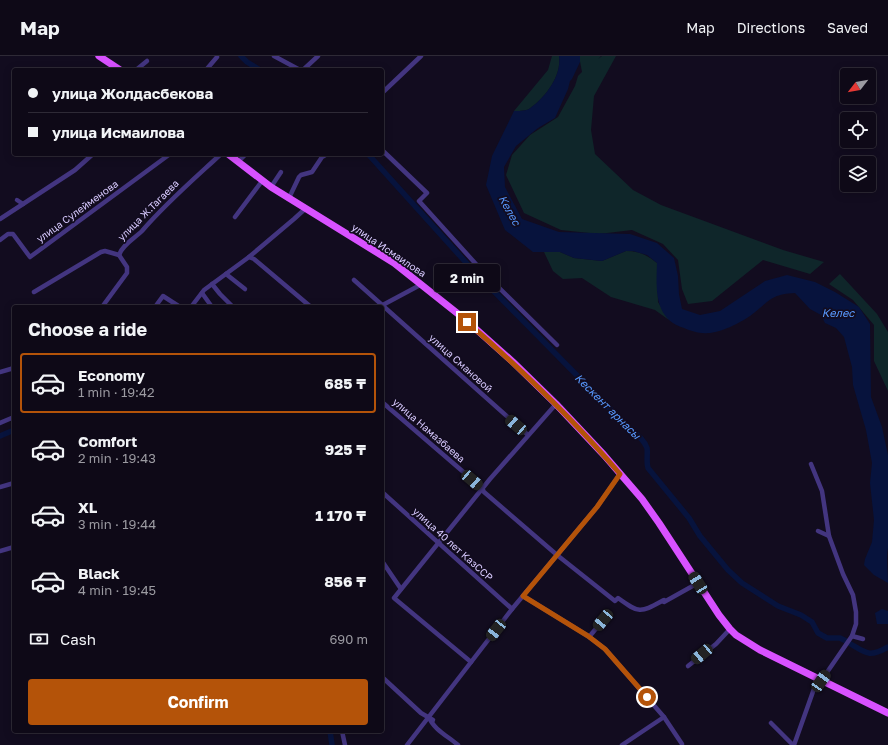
<!DOCTYPE html>
<html lang="en">
<head>
<meta charset="utf-8">
<style>
  :root { --surface:#0e0917; --page:#1c1724; --text:#f1f3f6; --muted:#9b9aa1; --line:#2e2a36; --accent:#b45309 }
  body { margin:0; font-family:"Golos Text",sans-serif; background:var(--page); color:var(--text); height:100vh; display:flex; flex-direction:column; font-size:15px; white-space:nowrap }
  * { box-sizing:border-box; margin:0 }
  p { font-size:13px; color:var(--muted) }
  .icon { flex:none; width:22px; height:22px; fill:none; stroke:currentColor; stroke-width:2; stroke-linecap:round; stroke-linejoin:round }
  .map { position:relative; flex:1; overflow:hidden }
  .details { position:absolute; left:12px; top:249px; width:372px; height:428px; display:flex; flex-direction:column; background:var(--surface); border-radius:4px; box-shadow:0 2px 10px #0003,0 0 0 1px var(--line) }
  .details>* { flex:none }
  .banner { position:absolute; left:12px; top:12px; width:372px; height:88px; border-radius:4px; box-shadow:0 2px 10px #0003,0 0 0 1px var(--line); display:grid; align-content:center; height:88px; padding:0 16px; background:var(--surface) }
  .needle { width:26px; rotate:239deg }
  .tools { position:absolute; left:840px; top:12px; display:grid; gap:8px }
  .tools a { display:grid; place-items:center; width:36px; height:36px; border-radius:4px; background:var(--surface); box-shadow:0 2px 10px #0003,0 0 0 1px var(--line); font-size:20px }
  .end { position:absolute; width:18px; height:18px; margin:-9px; border:5px solid #b45309; background:#fff; box-shadow:0 0 0 2px #fff }
  .from { border-radius:50% }
  .bubble { position:absolute; height:28px; border-radius:4px; background:var(--surface); box-shadow:0 2px 10px #0003,0 0 0 1px var(--line); font-size:13px; font-weight:700; line-height:28px; text-align:center }
  .car { position:absolute; width:12px; height:24px; margin:-12px -6px; border-radius:5px; box-shadow:0 0 3px 1px #0007; background:linear-gradient(#222 24%,#8ab4d8 0 40%,#222 0 76%,#8ab4d8 0 86%,#222 0) }
  .banner b { display:flex; align-items:center; gap:14px; height:38px; font-size:15px }
  .banner b+b { border-top:1px solid var(--line) }
  .banner i { width:10px; height:10px; background:var(--text) }
  ul { padding:0; list-style:none }
  li { display:flex; align-items:center; gap:12px; height:60px; margin:0 8px 6px; padding:0 8px; border:2px solid transparent; border-radius:4px }
  li div { flex:1 }
  li b { display:block; font-size:15px }
  li em { font-style:normal; font-weight:700 }
  li.active { border-color:var(--accent) }
  li>.icon { width:36px; height:36px; stroke-width:1.5 }
  h2 { padding:0 16px; font-size:18px; line-height:48px }
  .pay { display:flex; align-items:center; gap:10px; height:44px; padding:0 16px; font-size:15px }
  .pay p { margin-inline-start:auto }
  .action { display:flex; gap:8px; margin-top:auto; padding:8px 16px }
  .action a { flex:1; height:46px; border-radius:4px; background:var(--accent); color:#fff; font-size:16px; font-weight:700; line-height:46px; text-align:center }
  header { display:flex; align-items:center; gap:24px; box-sizing:border-box; height:56px; padding:0 20px; background:var(--surface); border-bottom:1px solid var(--line) }
  header strong { font-size:19px }
  nav { display:flex; gap:22px; margin-inline-start:auto; font-size:14px }
  .map>svg:first-child { display:block }
  .green { fill:#0f262a }
  .water { fill:#07133d }
  .lines { fill:none; stroke-linecap:round; stroke-linejoin:round }
  .canal { stroke:#07133d; stroke-width:5.5 }
  .street { stroke:#433580; stroke-width:4.5 }
  .primary { stroke:#d851ff; stroke-width:7 }
  .route { stroke:#b45309; stroke-width:5 }
  .labels { text-anchor:middle; dominant-baseline:central; stroke-width:3.5; stroke-linejoin:round; paint-order:stroke }
  .street-label { font-size:10px; fill:#d8caff; stroke:#120c1f }
  .water-label { font-size:11px; font-style:italic; fill:#5899ff; stroke:#120c1f }
</style>
</head>
<body>
<header>
<strong>Map</strong>
<nav><a>Map</a><a>Directions</a><a>Saved</a></nav>
</header>
<div class="map">
<svg width="888" height="689" viewBox="0 0 888 689">
  <rect width="100%" height="100%" fill="#120c1f"/>
  <g class="green">
    <path d="M552,0H559C562,20 545,42 529,53C525,55 518,55 514,55L548,14Z"/>
    <polygon points="579,0 601,0 598,3 602,0 616,0 594,40 591,74 595,98 633,134 661,149 783,194 824,206 810,218 763,204 712,245 688,248 682,233 678,204 663,188 632,174 599,178 561,174 524,157 506,119 512,99 530,79 558,61 575,30 578,20 582,16"/>
    <path d="M626,195C639,195 647,199 657,207L658,246L669,264L655,254L611,241L582,222L563,223L553,215L544,196H560L574,202L602,205Z"/>
    <polygon points="840,218 877,258 888,276 888,335 874,305 874,269 853,244 829,228"/>
  </g>
  <g class="water">
    <path d="M559,0H580V6L572,23L570,25L568,33L555,62L538,72L516,90L504,111L505,131L522,163L559,176L630,178L657,187L674,202L678,220L679,238L682,253L700,259L720,255L765,225L787,219L815,226L835,236L859,251L870,268L871,341L882,371L888,399V492C886,501 888,517 888,527L874,519L864,509L865,503L872,486L874,464L870,427L872,407L866,374L853,329L852,311L844,281L836,272L825,267L821,259L810,253L795,237C770,238 769,246 750,260C740,267 720,277 708,277C700,278 691,275 684,272C654,263 656,233 657,207L647,199L633,195H626L602,205L574,202L560,196H533L505,174L486,129L492,100L514,55C518,55 525,55 529,53C545,42 562,20 559,0Z"/>
    <polygon points="882,553 888,555 888,568 877,568 875,557"/>
  </g>
  <g class="lines">
    <g class="canal">
      <polyline points="241,0 247,6 260,14"/>
      <path d="M368,98L470,211L625,368C632,375 644,382 647,392C648,397 646,406 648,412L689,462L700,480L728,514L742,527L778,550L801,559L812,566L818,577L827,582H840L846,585"/>
      <polyline points="0,380 14,374"/>
      <path d="M849,587C866,597 869,602 888,591"/>
      <polyline points="330,675 332,689"/>
    </g>
    <g class="street">
      <polyline points="274,0 300,14"/>
      <polyline points="136,14 147,5"/>
      <polyline points="206,14 217,1"/>
      <polyline points="303,14 318,0"/>
      <polyline points="382,37 421,0"/>
      <polyline points="382,94 427,137 419,145 484,217 557,289"/>
      <polyline points="238,106 246,98"/>
      <polyline points="271,131 281,116"/>
      <polyline points="289,142 299,121 301,119 312,116 322,101 327,98"/>
      <polyline points="17,144 23,148"/>
      <polyline points="235,161 262,125"/>
      <polyline points="0,163 75,114 93,98"/>
      <polyline points="0,184 8,178 13,178 30,201 170,98"/>
      <path d="M119,199C122,189 135,182 142,175C166,147 194,123 221,98"/>
      <polyline points="249,201 254,203 311,251"/>
      <polyline points="226,218 245,233"/>
      <polyline points="354,224 528,379"/>
      <polyline points="212,228 220,238 233,251"/>
      <polyline points="34,236 101,196 105,195 119,199"/>
      <polyline points="202,237 212,251"/>
      <polyline points="102,251 127,217 127,211 119,199"/>
      <polyline points="155,251 163,240 180,251"/>
      <polyline points="191,251 204,234 249,201 294,163 305,153"/>
      <polyline points="379,251 422,228"/>
      <polyline points="0,316 14,312"/>
      <path d="M382,346L482,432L484,436L557,499L615,545L618,542C640,558 640,557 664,544V546L698,527"/>
      <polyline points="0,367 14,361"/>
      <polyline points="0,431 14,427"/>
      <polyline points="382,436 512,553"/>
      <polyline points="818,475 829,480"/>
      <polyline points="0,495 14,491"/>
      <polyline points="382,505 401,533"/>
      <polyline points="523,540 588,580 605,593 664,661 682,688 682,689"/>
      <polyline points="852,580 863,583"/>
      <polyline points="589,581 609,557"/>
      <polyline points="471,606 394,542 490,423 556,348"/>
      <polyline points="688,610 716,588 730,573"/>
      <polyline points="382,621 421,657 433,664"/>
      <path d="M429,661C433,673 449,681 458,689"/>
      <polyline points="771,667 793,689"/>
      <polyline points="342,675 345,689"/>
      <polyline points="407,689 512,553 597,451 620,418"/>
      <polyline points="622,689 664,661"/>
      <polyline points="794,689 815,630 821,625 852,580 856,568 856,556 853,539 843,518 829,480 822,435 811,408"/>
    </g>
    <g class="primary">
      <polyline points="99,0 120,14"/>
      <polyline points="228,98 271,131 394,207 467,265 513,306 556,348 604,399 642,443 659,467 719,559 730,573 736,579 760,594 888,657"/>
    </g>
  </g>
  <g class="lines">
    <path class="route" d="M467,266C521,313 573,363 620,418L597,451L523,540L588,580L605,593L647,641"/>
  </g>
  <g class="labels">
    <g class="street-label">
      <text transform="translate(148 154) rotate(-45)">улица Ж.Тагаева</text>
      <text transform="translate(77 155) rotate(-36)">улица Сулейменова</text>
      <text transform="translate(389 194) rotate(34)">улица Исмаилова</text>
      <text transform="translate(461 307) rotate(42)">улица Смановой</text>
      <text transform="translate(429 374) rotate(41)">улица Намазбаева</text>
      <text transform="translate(453 488) rotate(42)">улица 40 лет КазССР</text>
    </g>
    <g class="water-label">
      <text transform="translate(510 154) rotate(61)">Келес</text>
      <text x="838" y="256">Келес</text>
      <text transform="translate(608 350) rotate(45)">Кескент арнасы</text>
    </g>
  </g>
</svg>
<div class="tools">
<a><svg class="needle" viewBox="-14 -14 28 28"><path d="M0-13l5 13h-10z" fill="#e53935"/><path d="M0 13l5-13h-10z" fill="#9b9aa1"/></svg></a>
<a><svg class="icon" aria-label="locate" viewBox="0 0 24 24"><circle cx="12" cy="12" r="6"/><path d="M12 2v4M12 18v4M2 12h4M18 12h4"/></svg></a>
<a><svg class="icon" aria-label="layers" viewBox="0 0 24 24"><path d="M12 4l9 5-9 5-9-5zM3 14l9 5 9-5"/></svg></a>
</div>
<i class="end from" style="left:647px;top:641px"></i>
<i class="end" style="left:467px;top:266px"></i>
<div class="bubble" style="left:434px;top:208px;width:66px">2 min</div>
<i class="car" style="left:516px;top:369px;rotate:311deg"></i>
<i class="car" style="left:472px;top:424px;rotate:131deg"></i>
<i class="car" style="left:698px;top:527px;rotate:328deg"></i>
<i class="car" style="left:603px;top:564px;rotate:220deg"></i>
<i class="car" style="left:496px;top:574px;rotate:218deg"></i>
<i class="car" style="left:702px;top:598px;rotate:230deg"></i>
<i class="car" style="left:821px;top:625px;rotate:35deg"></i>
<div class="banner">
<b><i class="from"></i>улица Жолдасбекова</b>
<b><i></i>улица Исмаилова</b>
</div>
<section class="details">
<h2>Choose a ride</h2>
<ul>
<li class="active"><svg class="icon" aria-label="car" viewBox="0 0 24 24"><path d="M5 17H2v-5l4-1 3-4h7l3 4 3 1v5h-3M9 17h6M6 11h13"/><circle cx="7" cy="17" r="2"/><circle cx="17" cy="17" r="2"/></svg><div><b>Economy</b><p>1 min · 19:42</p></div><em>685 ₸</em></li>
<li><svg class="icon" aria-label="car" viewBox="0 0 24 24"><path d="M5 17H2v-5l4-1 3-4h7l3 4 3 1v5h-3M9 17h6M6 11h13"/><circle cx="7" cy="17" r="2"/><circle cx="17" cy="17" r="2"/></svg><div><b>Comfort</b><p>2 min · 19:43</p></div><em>925 ₸</em></li>
<li><svg class="icon" aria-label="car" viewBox="0 0 24 24"><path d="M5 17H2v-5l4-1 3-4h7l3 4 3 1v5h-3M9 17h6M6 11h13"/><circle cx="7" cy="17" r="2"/><circle cx="17" cy="17" r="2"/></svg><div><b>XL</b><p>3 min · 19:44</p></div><em>1 170 ₸</em></li>
<li><svg class="icon" aria-label="car" viewBox="0 0 24 24"><path d="M5 17H2v-5l4-1 3-4h7l3 4 3 1v5h-3M9 17h6M6 11h13"/><circle cx="7" cy="17" r="2"/><circle cx="17" cy="17" r="2"/></svg><div><b>Black</b><p>4 min · 19:45</p></div><em>856 ₸</em></li>
</ul>
<div class="pay"><svg class="icon" aria-label="cash" viewBox="0 0 24 24"><path d="M3 7h18v10H3z"/><circle cx="12" cy="12" r="2"/></svg>Cash<p>690 m</p></div>
<div class="action"><a>Confirm</a></div>
</section>
</div>
</body>
</html>
